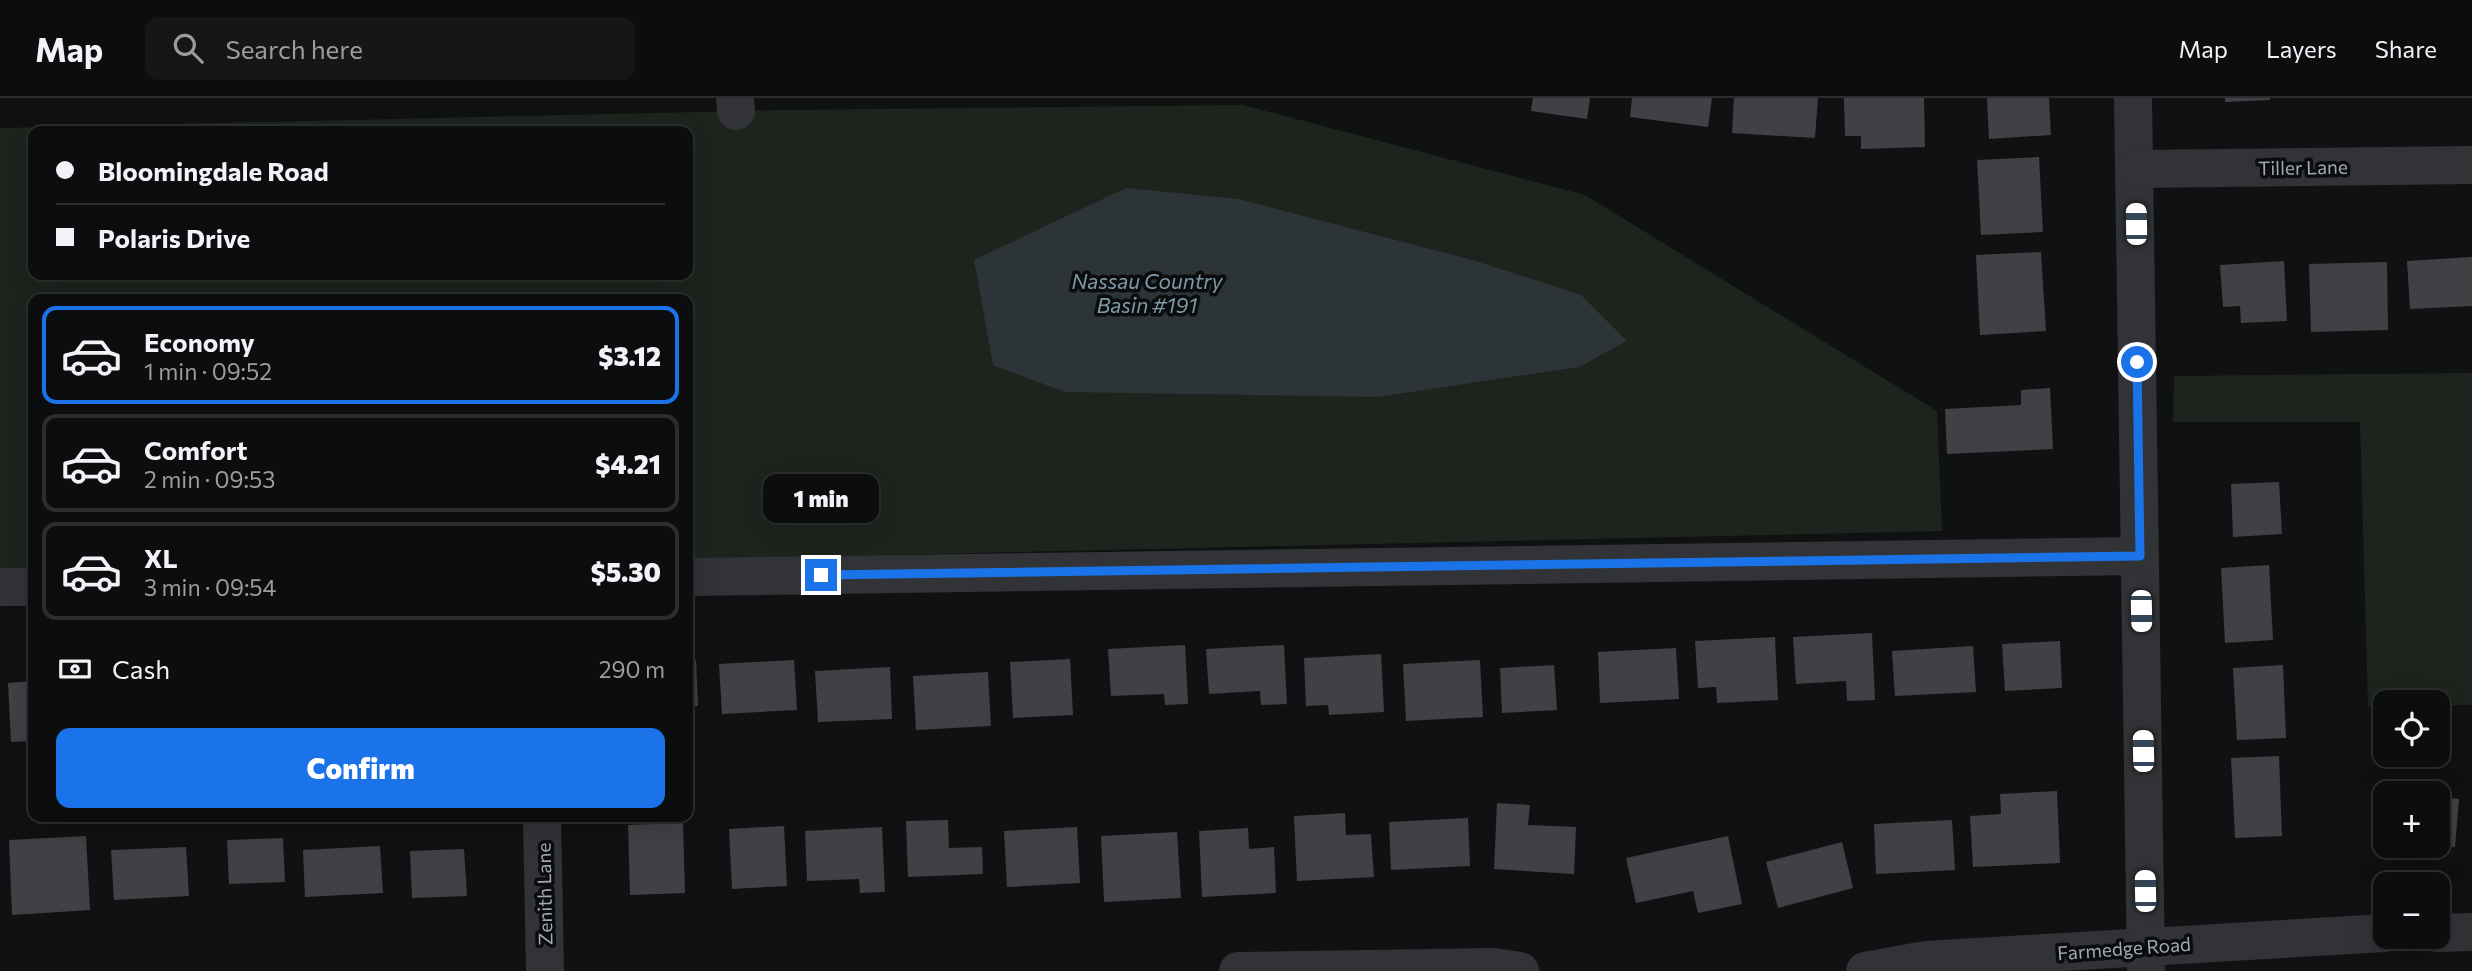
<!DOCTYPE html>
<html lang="en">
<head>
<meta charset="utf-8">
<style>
  :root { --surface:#0c0d0e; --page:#151617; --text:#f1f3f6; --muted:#9a9c9e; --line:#2c2d2e; --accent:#1a73e8 }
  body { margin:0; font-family:Commissioner,sans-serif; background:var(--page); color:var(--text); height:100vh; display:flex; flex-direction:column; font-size:26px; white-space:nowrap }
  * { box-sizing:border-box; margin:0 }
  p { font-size:23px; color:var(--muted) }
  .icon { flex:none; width:38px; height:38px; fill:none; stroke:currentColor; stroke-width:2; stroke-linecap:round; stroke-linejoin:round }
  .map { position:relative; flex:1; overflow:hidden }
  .panel { position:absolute; left:28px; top:196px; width:665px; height:528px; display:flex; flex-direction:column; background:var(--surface); border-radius:14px; box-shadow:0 7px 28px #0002,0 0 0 2px var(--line) }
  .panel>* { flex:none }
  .guide { position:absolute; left:28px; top:28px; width:665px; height:154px; border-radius:14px; box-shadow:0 7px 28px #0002,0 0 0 2px var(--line); display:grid; align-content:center; height:154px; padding:0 28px; background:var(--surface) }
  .fabs { position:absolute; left:2373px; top:592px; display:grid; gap:14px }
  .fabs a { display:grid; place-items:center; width:77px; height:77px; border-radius:14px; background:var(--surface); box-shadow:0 7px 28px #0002,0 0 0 2px var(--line); font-size:35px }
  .end { position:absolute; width:32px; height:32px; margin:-16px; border:9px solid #1a73e8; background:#fff; box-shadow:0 0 0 4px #fff }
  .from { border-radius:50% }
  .bubble { position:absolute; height:49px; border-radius:14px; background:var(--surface); box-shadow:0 7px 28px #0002,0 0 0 2px var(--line); font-size:23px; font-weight:800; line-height:49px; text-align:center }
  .car { position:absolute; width:21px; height:42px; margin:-21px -10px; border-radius:9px; box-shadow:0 0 5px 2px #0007; background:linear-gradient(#fff 24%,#345 0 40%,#fff 0 76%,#345 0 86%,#fff 0) }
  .guide b { display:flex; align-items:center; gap:24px; height:66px; font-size:26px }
  .guide b+b { border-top:2px solid var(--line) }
  .guide i { width:18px; height:18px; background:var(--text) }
  ul { padding:12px 0 0; list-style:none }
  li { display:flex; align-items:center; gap:21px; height:98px; margin:0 14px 10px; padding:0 14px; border:4px solid var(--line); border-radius:14px }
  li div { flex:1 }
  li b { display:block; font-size:26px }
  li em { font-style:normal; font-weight:800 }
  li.active { border-color:var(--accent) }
  li>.icon { width:63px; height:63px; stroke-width:1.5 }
  .pay { display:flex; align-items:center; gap:18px; height:77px; padding:0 28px; font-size:26px }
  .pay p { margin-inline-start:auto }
  .action { display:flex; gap:14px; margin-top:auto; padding:14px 28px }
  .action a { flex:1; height:80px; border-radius:14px; background:var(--accent); color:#fff; font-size:28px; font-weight:800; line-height:80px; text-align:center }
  header { display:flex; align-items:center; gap:42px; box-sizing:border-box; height:98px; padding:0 35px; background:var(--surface); border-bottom:2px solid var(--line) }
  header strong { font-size:33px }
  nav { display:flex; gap:38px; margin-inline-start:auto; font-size:24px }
  .search { width:490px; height:63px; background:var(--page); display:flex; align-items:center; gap:18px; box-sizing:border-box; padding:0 24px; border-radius:14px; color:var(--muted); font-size:26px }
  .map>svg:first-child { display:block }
  .green { fill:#1d241d; fill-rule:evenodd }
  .water { fill:#2c3438 }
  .building { fill:#404144 }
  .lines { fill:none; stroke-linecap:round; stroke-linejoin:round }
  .minor { stroke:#323336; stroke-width:38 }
  .route { stroke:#1a73e8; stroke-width:9 }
  .labels { text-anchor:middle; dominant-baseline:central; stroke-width:7; stroke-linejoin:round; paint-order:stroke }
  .street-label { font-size:19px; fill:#a3a9b1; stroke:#0b0c0d }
  .water-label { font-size:21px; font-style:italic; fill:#7e99a8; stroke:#0b0c0d }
</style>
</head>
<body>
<header>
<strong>Map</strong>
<div class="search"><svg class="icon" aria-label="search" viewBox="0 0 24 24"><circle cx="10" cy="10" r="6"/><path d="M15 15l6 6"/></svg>Search here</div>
<nav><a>Map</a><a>Layers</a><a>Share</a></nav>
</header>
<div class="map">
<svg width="2472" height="873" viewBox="0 0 2472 873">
  <rect width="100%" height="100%" fill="#101112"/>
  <g class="green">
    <path d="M1243,7L1585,97L1937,313L1942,433L793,459L688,470V201H33V481L0,482V30L781,12ZM33,33H688V177H33Z"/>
    <polygon points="2472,275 2472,607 2438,607 2438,604 2385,604 2385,608 2368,609 2360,324 2173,324 2174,278"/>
  </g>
  <polygon class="water" points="1126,90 1238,101 1476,163 1581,197 1627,243 1579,269 1377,299 1065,294 993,267 974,162"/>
  <g class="building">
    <polygon points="1533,0 1590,0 1587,21 1531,13"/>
    <polygon points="1632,0 1712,0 1708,29 1630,19"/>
    <polygon points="1734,0 1818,0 1815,40 1732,35"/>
    <polygon points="1844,0 1924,0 1925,49 1861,51 1861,38 1845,38"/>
    <polygon points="1987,0 2049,0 2051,37 1989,41"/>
    <polygon points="2225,0 2270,0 2270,2 2225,4"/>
    <polygon points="2039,59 2043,134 1981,137 1977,62"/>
    <polygon points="2041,154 2046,233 1980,237 1976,157"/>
    <polygon points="2472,159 2472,208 2410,211 2407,163"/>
    <polygon points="2284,163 2287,223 2241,225 2240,208 2223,209 2220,167"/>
    <polygon points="2387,164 2388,232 2311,234 2309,166"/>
    <polygon points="2050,290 2053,351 1947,356 1945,311 2021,307 2021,292"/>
    <polygon points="2279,384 2282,436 2233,439 2231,386"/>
    <polygon points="2269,467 2273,542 2225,545 2221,470"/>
    <polygon points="1872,535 1875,602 1847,603 1846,583 1796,586 1793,539"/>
    <polygon points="1775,539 1778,602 1717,605 1716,589 1698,590 1695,543"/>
    <polygon points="2060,543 2062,590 2005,593 2002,546"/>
    <polygon points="1185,547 1188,606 1165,607 1164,596 1111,598 1108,551"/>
    <polygon points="1284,547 1287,606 1261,607 1260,593 1209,596 1206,551"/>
    <polygon points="1973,548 1976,594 1895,598 1892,553"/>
    <polygon points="1676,550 1679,601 1600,605 1598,554"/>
    <polygon points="1381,556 1384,614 1329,617 1328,607 1306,608 1304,560"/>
    <polygon points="1070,561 1073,617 1013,620 1010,564"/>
    <polygon points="688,562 696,562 698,608 688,609"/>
    <polygon points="794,562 797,612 722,616 719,566"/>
    <polygon points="1480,562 1483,619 1406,623 1403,566"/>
    <polygon points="1554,567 1557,612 1502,615 1500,570"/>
    <polygon points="2283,567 2286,640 2237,642 2233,570"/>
    <polygon points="890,569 892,621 818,624 815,573"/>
    <polygon points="988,574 991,628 916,632 913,578"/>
    <polygon points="33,583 33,643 11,644 8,585"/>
    <polygon points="2279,658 2282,738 2235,740 2231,660"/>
    <polygon points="2401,682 2437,685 2436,695 2400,695"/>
    <polygon points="2057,693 2060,765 1973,769 1970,718 2001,716 2000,696"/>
    <polygon points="2438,699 2459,701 2455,749 2438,748"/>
    <polygon points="2381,700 2385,700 2385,743 2377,743"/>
    <polygon points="1497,705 1530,707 1528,727 1576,729 1574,776 1494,771"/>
    <polygon points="1345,715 1346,737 1371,736 1374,779 1297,783 1294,718"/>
    <polygon points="1468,720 1470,768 1391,772 1389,724"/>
    <polygon points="948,722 949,750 982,749 983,776 908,779 906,723"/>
    <polygon points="1952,722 1955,772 1876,776 1874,726"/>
    <polygon points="683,725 685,795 630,797 628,727"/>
    <polygon points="784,728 787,788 732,791 729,731"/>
    <polygon points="882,729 885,794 860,795 859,781 807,783 805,733"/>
    <polygon points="1077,729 1080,785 1007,789 1004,733"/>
    <polygon points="1248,730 1249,751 1274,749 1276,795 1202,799 1199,733"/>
    <polygon points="1177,734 1181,800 1104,804 1101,738"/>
    <polygon points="86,738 90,812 12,817 9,742"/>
    <polygon points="1728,738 1742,806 1698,815 1693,793 1636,805 1626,760"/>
    <polygon points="283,740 285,784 229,786 227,742"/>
    <polygon points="1842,744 1853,790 1778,810 1766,764"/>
    <polygon points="380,748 383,795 305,799 303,752"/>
    <polygon points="186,749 189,798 114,802 111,752"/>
    <polygon points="464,751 467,798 412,800 410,753"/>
  </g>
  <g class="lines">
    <g class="minor">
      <polyline points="735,0 736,13"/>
      <polyline points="2133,0 2146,873"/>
      <polyline points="2135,71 2472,67"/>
      <polyline points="688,479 2140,458"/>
      <polyline points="0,489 33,489"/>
      <polyline points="542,719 545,873"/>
      <polyline points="2438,835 2472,834"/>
      <polyline points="1238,873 1494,869 1520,873"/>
      <polyline points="1865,873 1926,862 2385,835"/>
    </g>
  </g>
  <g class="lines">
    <polyline class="route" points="821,477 2140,458 2137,264"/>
  </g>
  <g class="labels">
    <g class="street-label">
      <text transform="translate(2303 69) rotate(-1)">Tiller Lane</text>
      <text transform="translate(544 796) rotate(-91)">Zenith Lane</text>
      <text transform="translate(2124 850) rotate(-4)">Farmedge Road</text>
    </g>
    <g class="water-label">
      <text x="1147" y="182">Nassau Country<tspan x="1147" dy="24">Basin #191</tspan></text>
    </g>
  </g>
</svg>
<div class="fabs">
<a><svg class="icon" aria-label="locate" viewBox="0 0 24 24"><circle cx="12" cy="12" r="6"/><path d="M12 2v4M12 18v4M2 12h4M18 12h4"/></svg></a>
<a>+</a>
<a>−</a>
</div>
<i class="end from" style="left:2137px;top:264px"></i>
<i class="end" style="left:821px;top:477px"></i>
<div class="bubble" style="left:763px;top:376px;width:116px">1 min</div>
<i class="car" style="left:2136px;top:126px;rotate:359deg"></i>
<i class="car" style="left:2141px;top:513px;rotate:179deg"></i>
<i class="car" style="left:2143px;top:653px;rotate:359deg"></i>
<i class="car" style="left:2145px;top:793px;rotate:359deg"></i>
<div class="guide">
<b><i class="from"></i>Bloomingdale Road</b>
<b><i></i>Polaris Drive</b>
</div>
<section class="panel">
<ul>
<li class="active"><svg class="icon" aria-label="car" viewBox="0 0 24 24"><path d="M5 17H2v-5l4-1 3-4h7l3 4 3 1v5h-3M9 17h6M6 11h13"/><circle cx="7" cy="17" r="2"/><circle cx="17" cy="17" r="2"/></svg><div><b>Economy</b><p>1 min · 09:52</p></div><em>$3.12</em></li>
<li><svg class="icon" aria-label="car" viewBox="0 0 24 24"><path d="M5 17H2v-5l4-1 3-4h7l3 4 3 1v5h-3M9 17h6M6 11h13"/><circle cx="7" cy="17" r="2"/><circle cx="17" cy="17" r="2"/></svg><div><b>Comfort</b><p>2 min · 09:53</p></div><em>$4.21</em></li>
<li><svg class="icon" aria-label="car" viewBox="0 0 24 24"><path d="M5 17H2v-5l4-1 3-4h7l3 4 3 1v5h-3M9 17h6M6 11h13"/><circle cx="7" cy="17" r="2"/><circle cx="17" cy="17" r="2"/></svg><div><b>XL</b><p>3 min · 09:54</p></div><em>$5.30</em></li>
</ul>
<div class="pay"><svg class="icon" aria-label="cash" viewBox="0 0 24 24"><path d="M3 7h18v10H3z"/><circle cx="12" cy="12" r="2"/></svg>Cash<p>290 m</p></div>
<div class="action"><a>Confirm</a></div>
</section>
</div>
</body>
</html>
